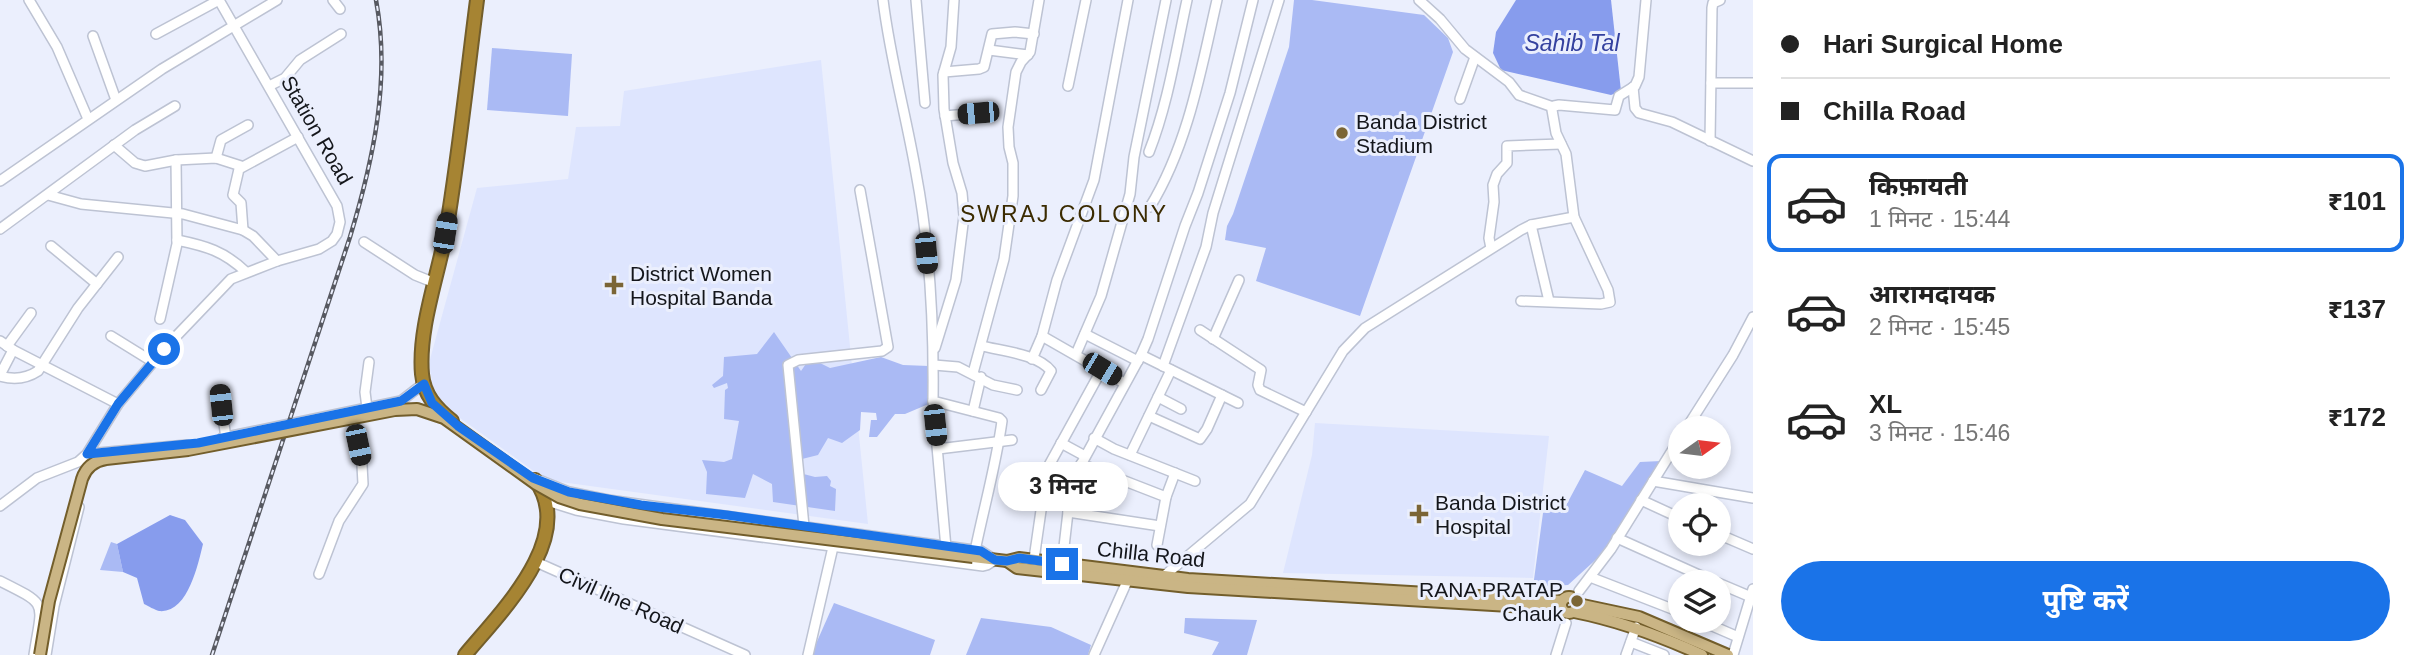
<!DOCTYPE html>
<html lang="hi">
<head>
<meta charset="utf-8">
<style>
  :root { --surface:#fff; --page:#f2f2f2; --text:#222; --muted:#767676; --line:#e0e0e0; --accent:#1a73e8 }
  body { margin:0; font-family:Arial,"Noto Sans Devanagari",sans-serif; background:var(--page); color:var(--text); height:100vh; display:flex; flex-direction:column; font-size:26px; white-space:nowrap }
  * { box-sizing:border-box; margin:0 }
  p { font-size:23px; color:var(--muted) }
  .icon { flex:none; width:38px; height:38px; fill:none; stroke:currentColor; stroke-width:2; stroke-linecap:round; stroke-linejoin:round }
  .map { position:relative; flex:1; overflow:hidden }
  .details { display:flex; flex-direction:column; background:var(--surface); width:665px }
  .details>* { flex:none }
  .guide { display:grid; align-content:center; height:154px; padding:0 28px; background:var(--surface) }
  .needle { width:46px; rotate:76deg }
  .tools { position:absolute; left:1668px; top:416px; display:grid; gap:14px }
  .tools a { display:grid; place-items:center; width:63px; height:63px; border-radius:50%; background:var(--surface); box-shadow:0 4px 10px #0003; font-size:35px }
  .end { position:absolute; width:32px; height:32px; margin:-16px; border:9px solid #1a73e8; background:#fff; box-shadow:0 0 0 4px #fff }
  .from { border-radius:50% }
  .bubble { position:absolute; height:49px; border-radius:24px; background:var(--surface); box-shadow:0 4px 10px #0003; font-size:23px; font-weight:700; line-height:49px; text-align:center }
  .car { position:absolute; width:21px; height:42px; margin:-21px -10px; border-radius:9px; box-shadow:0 0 5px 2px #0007; background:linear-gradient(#222 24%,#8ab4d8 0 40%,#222 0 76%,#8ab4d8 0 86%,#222 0) }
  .guide b { display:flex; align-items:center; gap:24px; height:66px; font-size:26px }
  .guide b+b { border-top:2px solid var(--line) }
  .guide i { width:18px; height:18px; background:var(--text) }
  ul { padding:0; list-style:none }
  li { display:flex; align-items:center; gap:21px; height:98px; margin:0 14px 10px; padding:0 14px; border:4px solid transparent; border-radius:14px }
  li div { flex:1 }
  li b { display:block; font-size:26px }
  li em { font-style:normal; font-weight:700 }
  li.active { border-color:var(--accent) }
  li>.icon { width:63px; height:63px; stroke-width:1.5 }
  .button { display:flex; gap:14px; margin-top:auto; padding:14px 28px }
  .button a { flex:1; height:80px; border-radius:42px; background:var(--accent); color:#fff; font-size:28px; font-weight:700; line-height:80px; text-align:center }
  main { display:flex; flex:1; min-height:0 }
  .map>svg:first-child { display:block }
  .built { fill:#dee5fe }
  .green { fill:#aabaf4 }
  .water { fill:#879ced }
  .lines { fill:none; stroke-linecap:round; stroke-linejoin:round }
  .minor-casing { stroke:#bdc3d3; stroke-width:12 }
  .major-casing { stroke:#735e2b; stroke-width:14 }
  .highway-casing { stroke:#735e2b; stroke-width:16 }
  .minor { stroke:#fff; stroke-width:9 }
  .major { stroke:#cab585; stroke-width:10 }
  .highway { stroke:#a68433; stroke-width:12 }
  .rail-casing { stroke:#575961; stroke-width:4.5 }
  .rail { stroke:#ebeffd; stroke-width:2; stroke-dasharray:5; stroke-linecap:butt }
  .major-bridge-casing { stroke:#735e2b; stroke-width:14; stroke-linecap:butt }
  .major-bridge { stroke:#cab585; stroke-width:10 }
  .route { stroke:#1a73e8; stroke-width:9 }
  .poi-dot { fill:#7b6535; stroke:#ebeffd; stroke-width:2.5 }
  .labels { text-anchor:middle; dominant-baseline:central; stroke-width:6; stroke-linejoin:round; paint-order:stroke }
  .poi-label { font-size:21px; fill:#14161b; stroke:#ebeffd; text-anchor:start }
  .street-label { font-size:21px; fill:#14161b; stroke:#ebeffd }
  .water-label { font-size:23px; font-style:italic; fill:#34419f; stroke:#ebeffd }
  .neighbourhood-label { font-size:23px; letter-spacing:2px; fill:#3b2b01; stroke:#ebeffd }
</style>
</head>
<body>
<main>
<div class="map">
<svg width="1753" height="655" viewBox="0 0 1753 655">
  <rect width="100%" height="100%" fill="#ebeffd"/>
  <g class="built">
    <polygon points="821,60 868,524 546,480 435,400 429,363 477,188 568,179 576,127 620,126 624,91"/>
    <polygon points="1315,423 1549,436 1533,578 1283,573 1312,455"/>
  </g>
  <g class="green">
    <polygon points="1294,0 1312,0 1424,15 1448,38 1453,52 1360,316 1256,281 1266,248 1225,240 1227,226 1233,214 1289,47"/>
    <polygon points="492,48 572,54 568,116 487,110"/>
    <polygon points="774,332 801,371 810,358 830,368 881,357 903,365 929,366 931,403 905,414 895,414 877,437 869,437 871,420 877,420 876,413 861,412 860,430 842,443 828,438 818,455 798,460 796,472 815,477 827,476 831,481 830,486 836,489 835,511 773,502 772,484 753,474 745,498 706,494 707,472 702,460 724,462 732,459 739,421 724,419 725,390 728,388 727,383 714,388 712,385 723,376 724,357 757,354"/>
    <polygon points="1661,461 1607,553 1602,554 1568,585 1533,587 1543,513 1552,509 1562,513 1585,470 1622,486 1640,462"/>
    <polygon points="111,542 117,544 123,572 100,570"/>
    <polygon points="834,603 935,640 930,655 811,655"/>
    <polygon points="981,618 1051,627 1091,645 1088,655 966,655"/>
    <polygon points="1185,618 1257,620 1247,655 1212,655 1219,642 1184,633"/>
  </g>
  <g class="water">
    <polygon points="1516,0 1611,0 1621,91 1611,95 1501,70 1493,53 1496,32"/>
    <path d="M170,515L185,520L203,544C198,564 188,614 159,611C155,610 148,606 144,604L137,578L123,572L117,544Z"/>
  </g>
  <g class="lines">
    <g class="minor-casing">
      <g id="minor">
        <polyline points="29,0 57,47 88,119"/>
        <polyline points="333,0 340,9"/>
        <path d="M883,0C890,58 906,115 916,173C930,247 934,325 933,401L999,418L1002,421C996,465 984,507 975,551"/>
        <polyline points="916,0 925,103"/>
        <polyline points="1419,0 1440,19 1465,49 1509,82 1519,95 1553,107"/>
        <polyline points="156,34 219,0"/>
        <polyline points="93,36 116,100"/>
        <polyline points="989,50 1028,55"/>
        <polyline points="944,72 979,69 984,67 992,34 1015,32 1034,34"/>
        <polyline points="1711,83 1753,83"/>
        <polyline points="269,86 285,78 300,60 341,34"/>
        <polyline points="1068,86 1086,0"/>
        <polyline points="1633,87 1635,108 1639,113 1672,122 1753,161"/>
        <polyline points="1460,99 1475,57"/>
        <polyline points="945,116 978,113"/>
        <polyline points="1710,141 1712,8 1713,3 1720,0"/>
        <polyline points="114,145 135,163 145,166 176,160 216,158 241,166"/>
        <path d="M1149,152C1168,104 1176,50 1187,0"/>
        <polyline points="216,158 221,140 248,125"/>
        <polyline points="0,181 162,69 277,0"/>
        <polyline points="48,195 81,204 183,214 243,230 253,236 277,261"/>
        <path d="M1150,207C1188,145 1201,70 1217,0"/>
        <polyline points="1531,225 1549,301"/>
        <polyline points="0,229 135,130 175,106"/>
        <polyline points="243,230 241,203 233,195 239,169 298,137"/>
        <path d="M177,240C206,246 224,251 246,272"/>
        <polyline points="364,242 415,275 435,283"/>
        <polyline points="51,246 97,284"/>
        <polyline points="1491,248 1489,238 1494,202 1493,185 1497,174 1507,163 1507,146 1561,144"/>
        <polyline points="1521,301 1601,304 1610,302 1608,290 1574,217 1566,154 1556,133 1552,110 1554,106 1559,105 1615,110 1619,96 1635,86 1639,77 1646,0"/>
        <polyline points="160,319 177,244 176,160"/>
        <polyline points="1200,330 1261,370 1258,385 1260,390 1306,412"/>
        <polyline points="1085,334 1138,361"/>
        <polyline points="111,336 153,362"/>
        <polyline points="1042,336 1124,383"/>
        <polyline points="1213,339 1239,280"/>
        <polyline points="0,341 13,350 118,404"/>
        <polyline points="7,346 31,313"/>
        <path d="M982,346C1002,351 1038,354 1051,371L1041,390"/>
        <polyline points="935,348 956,280 964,216 962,193 953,163 944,109 943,75 951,47 954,0"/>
        <polyline points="1076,354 1101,296 1130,194 1134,157 1166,0"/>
        <polyline points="1141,355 1238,403"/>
        <polyline points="1032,359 1042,336 1057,280 1094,180 1128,0"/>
        <polyline points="934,365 958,367 993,385 1017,390"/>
        <polyline points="1163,366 1206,247 1213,213 1279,0"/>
        <polyline points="973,373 1004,259 1013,196 1013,163 1009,147 1008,127 1016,72 1021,62 1030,52 1039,0"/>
        <polyline points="0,375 13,350"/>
        <path d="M0,376C14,380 26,379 38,371L78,308L118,257"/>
        <polyline points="219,390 226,438"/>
        <polyline points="1158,397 1181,409"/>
        <polyline points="933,401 946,548"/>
        <polyline points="367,408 365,392 369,362"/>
        <polyline points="973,411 981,377"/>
        <polyline points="1149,416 1200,439 1207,429 1222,395"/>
        <polyline points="1686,429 1733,355 1753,317"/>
        <polyline points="222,438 401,401 423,384"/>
        <polyline points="1094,438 1114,449 1195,481"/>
        <polyline points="1061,443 1085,456"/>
        <polyline points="938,449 1012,440"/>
        <polyline points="87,454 187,445"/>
        <polyline points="1130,455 1171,370"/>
        <polyline points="1081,464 1166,497"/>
        <polyline points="534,478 569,492 608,500 981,551 995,560 987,565 983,566 624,519 576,510 544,500"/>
        <polyline points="1653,481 1753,498"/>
        <polyline points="1641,500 1680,518"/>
        <polyline points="0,506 37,478 78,462 87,454 118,404 164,349 231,279 277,261 319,249 332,241 337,234 340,222 337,206 219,0"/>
        <polyline points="1068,512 1160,526"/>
        <polyline points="804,526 788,365 798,360 882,351 888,347 860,190"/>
        <polyline points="1718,534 1753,549"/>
        <polyline points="1617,538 1717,583"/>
        <polyline points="1157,545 1166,497 1175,473"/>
        <polyline points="1034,559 1047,469 1102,369"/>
        <polyline points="536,562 745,655"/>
        <polyline points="1062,564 1068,512 1077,472 1141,355 1148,339 1185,226 1198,193 1230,93 1253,0"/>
        <polyline points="319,574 339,521 363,484 362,465 351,413"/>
        <polyline points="1164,576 1250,504 1343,351 1365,328 1521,230 1531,225 1574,217"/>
        <polyline points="1590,577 1680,612"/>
        <path d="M0,581C50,606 42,601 34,655"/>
        <polyline points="1718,583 1751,597"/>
        <polyline points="1579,591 1611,549 1680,438"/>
        <polyline points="1701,621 1738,637"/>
        <polyline points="1631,642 1664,655"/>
        <polyline points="46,655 54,606 79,507"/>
        <polyline points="808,655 833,547"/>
        <polyline points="1094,655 1129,577"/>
        <polyline points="1556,655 1566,623"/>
        <polyline points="1626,655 1636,627"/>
        <polyline points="1733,655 1753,589"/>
      </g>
    </g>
    <g class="major-casing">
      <g id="major">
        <polyline points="973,557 1007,561 1019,558 1188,579 1562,601"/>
        <polyline points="1007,561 1017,568 1188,587 1562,609"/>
        <circle cx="1569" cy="605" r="8"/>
        <polyline points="1578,604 1639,617 1728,655"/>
        <path d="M1574,612C1620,621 1660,636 1702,655"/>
      </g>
    </g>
    <g class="highway-casing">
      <g id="highway">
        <path d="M452,421C436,408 424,395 422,374C418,329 438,276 446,232C459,155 467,77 477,0"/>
        <path d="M465,655C499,614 578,537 535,480"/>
      </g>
    </g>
    <use href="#minor" class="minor"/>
    <use href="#major" class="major"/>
    <use href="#highway" class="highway"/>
    <g class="rail-casing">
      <path id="rail" d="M212,655L350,237C373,161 391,80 376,0"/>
    </g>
    <use href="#rail" class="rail"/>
    <g class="major-bridge-casing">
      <path id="major-bridge" d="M40,655L49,601L82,479C86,467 94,461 106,459L188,450L395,410L417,409L444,418L536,484L559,497L580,504L662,519L973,557"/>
    </g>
    <use href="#major-bridge" class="major-bridge"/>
  </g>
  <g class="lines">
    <polyline class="route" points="164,349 118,404 87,454 198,443 401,401 424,384 432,403 458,426 533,478 569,492 641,505 727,515 981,551 995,560 1007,561 1019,558 1062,564"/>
  </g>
  <g class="poi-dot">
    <circle cx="1342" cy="133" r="7"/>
    <path d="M610.5 274.5h7v7h7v7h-7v7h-7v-7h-7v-7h7z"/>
    <path d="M1415.5 503.5h7v7h7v7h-7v7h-7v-7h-7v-7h7z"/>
    <circle cx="1577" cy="601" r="7"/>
  </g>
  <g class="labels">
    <g class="poi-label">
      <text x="1356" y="121">Banda District<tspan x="1356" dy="24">Stadium</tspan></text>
      <text x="630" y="273">District Women<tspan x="630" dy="24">Hospital Banda</tspan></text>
      <text x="1435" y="502">Banda District<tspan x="1435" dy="24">Hospital</tspan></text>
      <text x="1563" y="589" text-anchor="end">RANA PRATAP<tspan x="1563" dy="24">Chauk</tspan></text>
    </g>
    <g class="street-label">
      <text transform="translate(317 130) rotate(60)">Station Road</text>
      <text transform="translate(1151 554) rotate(6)">Chilla Road</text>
      <text transform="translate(621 600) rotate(24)">Civil line Road</text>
    </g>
    <g class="water-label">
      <text x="1572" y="43">Sahib Tal</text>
    </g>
    <g class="neighbourhood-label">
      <text x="1064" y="214">SWRAJ COLONY</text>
    </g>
  </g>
</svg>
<div class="tools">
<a><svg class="needle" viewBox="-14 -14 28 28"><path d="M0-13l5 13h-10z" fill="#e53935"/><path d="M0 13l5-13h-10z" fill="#767676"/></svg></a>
<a><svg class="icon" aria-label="locate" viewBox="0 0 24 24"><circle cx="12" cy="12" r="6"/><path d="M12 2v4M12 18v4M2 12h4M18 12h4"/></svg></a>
<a><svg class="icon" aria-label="layers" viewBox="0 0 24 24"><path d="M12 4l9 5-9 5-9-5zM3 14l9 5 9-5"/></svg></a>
</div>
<i class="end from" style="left:164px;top:349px"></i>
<i class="end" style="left:1062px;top:564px"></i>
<div class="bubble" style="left:998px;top:462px;width:130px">3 मिनट</div>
<i class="car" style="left:978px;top:113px;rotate:265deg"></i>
<i class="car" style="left:445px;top:233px;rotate:9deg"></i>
<i class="car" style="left:926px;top:253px;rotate:175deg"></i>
<i class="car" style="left:1102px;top:369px;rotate:121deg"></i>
<i class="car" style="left:221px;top:405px;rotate:354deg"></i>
<i class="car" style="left:935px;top:425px;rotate:174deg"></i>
<i class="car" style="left:358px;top:445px;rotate:168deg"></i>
</div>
<section class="details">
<div class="guide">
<b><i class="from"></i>Hari Surgical Home</b>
<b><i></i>Chilla Road</b>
</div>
<ul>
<li class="active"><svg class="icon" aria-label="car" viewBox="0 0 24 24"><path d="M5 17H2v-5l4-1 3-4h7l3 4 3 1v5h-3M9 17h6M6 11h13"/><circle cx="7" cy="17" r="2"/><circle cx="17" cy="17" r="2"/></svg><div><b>किफ़ायती</b><p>1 मिनट · 15:44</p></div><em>₹101</em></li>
<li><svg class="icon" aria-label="car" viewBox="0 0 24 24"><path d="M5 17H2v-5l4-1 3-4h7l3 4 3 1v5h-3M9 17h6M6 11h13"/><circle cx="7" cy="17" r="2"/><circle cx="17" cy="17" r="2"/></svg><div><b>आरामदायक</b><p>2 मिनट · 15:45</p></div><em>₹137</em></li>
<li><svg class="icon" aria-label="car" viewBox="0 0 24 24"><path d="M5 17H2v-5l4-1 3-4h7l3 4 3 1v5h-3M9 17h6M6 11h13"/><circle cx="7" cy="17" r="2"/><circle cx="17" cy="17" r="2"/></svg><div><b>XL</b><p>3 मिनट · 15:46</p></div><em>₹172</em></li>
</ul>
<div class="button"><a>पुष्टि करें</a></div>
</section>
</main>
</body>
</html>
